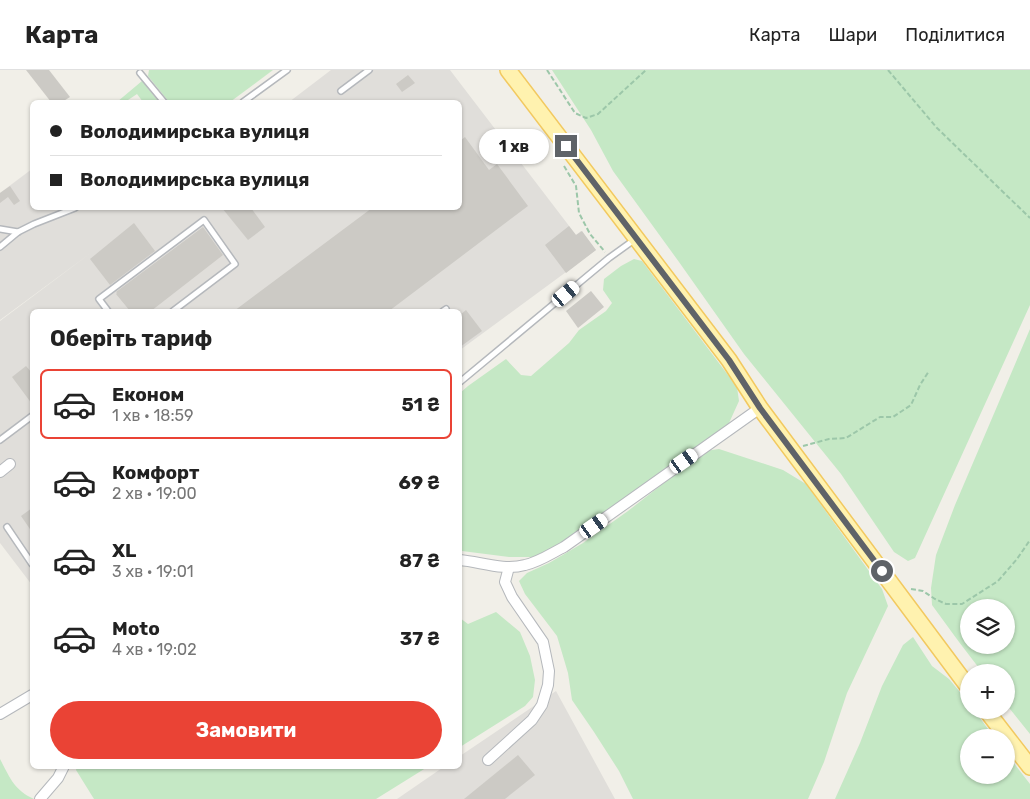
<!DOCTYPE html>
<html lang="uk">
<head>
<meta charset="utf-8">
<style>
  :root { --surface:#fff; --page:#f2f2f2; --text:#222; --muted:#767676; --line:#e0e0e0; --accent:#ea4335 }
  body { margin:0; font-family:Rubik,sans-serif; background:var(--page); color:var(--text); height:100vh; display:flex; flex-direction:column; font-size:19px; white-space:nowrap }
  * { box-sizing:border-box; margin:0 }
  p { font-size:16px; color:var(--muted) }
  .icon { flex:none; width:28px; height:28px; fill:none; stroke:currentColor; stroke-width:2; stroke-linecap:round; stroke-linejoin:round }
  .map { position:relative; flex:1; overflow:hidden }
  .drawer { position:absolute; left:30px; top:239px; width:432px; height:460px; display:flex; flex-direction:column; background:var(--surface); border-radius:8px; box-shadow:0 1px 4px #0004 }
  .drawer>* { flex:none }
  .top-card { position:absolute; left:30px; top:30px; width:432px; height:110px; border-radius:8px; box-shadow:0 1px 4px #0004; display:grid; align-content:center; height:110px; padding:0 20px; background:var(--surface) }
  .controls { position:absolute; left:960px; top:529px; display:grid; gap:10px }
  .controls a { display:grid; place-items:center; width:55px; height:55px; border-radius:50%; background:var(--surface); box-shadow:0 1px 4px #0004; font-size:25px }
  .end { position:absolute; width:22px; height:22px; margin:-11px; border:6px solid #5f6368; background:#fff; box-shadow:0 0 0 2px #fff }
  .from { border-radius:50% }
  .bubble { position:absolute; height:35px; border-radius:18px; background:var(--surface); box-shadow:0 1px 4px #0004; font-size:16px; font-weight:700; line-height:35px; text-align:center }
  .car { position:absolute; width:15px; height:30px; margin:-15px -8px; border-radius:6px; box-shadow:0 0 4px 1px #0007; background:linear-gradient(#fff 24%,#345 0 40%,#fff 0 76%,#345 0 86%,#fff 0) }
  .top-card b { display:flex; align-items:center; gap:18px; height:48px; font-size:19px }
  .top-card b+b { border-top:1px solid var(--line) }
  .top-card i { width:12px; height:12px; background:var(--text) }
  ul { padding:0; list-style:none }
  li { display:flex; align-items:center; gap:15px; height:70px; margin:0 10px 8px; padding:0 10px; border:2px solid transparent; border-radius:8px }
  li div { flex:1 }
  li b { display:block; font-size:19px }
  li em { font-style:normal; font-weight:700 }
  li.current { border-color:var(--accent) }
  li>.icon { width:45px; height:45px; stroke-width:1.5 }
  h2 { padding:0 20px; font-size:22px; line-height:60px }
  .primary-button { display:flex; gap:10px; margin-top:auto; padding:10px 20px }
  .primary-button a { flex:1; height:58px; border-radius:30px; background:var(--accent); color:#fff; font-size:20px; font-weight:700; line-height:58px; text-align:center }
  header { display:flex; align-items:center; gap:30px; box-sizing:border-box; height:70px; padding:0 25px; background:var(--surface); border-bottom:1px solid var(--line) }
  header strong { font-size:24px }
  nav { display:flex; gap:28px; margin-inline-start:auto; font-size:18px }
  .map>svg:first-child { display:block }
  .industrial { fill:#e0deda }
  .green { fill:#c5e8c5; fill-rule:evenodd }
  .building { fill:#cccac5 }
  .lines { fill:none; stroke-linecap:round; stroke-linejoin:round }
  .lane-casing { stroke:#b5b8bc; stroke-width:8 }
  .street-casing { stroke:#b5b8bc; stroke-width:12 }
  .primary-casing { stroke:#f2c960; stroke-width:18 }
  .path { stroke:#9cc7a9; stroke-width:2; stroke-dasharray:5 2.5; stroke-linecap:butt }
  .lane { stroke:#fff; stroke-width:5 }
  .street { stroke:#fff; stroke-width:10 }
  .primary { stroke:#fff2af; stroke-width:15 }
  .route { stroke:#5f6368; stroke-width:6 }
</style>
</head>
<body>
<header>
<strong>Карта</strong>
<nav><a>Карта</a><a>Шари</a><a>Поділитися</a></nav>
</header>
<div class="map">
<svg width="1030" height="729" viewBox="0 0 1030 729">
  <rect width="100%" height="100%" fill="#f1efe8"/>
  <g class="industrial">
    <polygon points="331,0 450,0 576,165 581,161 596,180 460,280 460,241 32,241 32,515 0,473 0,251 92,182 0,250 0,123 32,99 32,138 460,138 460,32 289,32"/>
    <polygon points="556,621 615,729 397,729 445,696 460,696 460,686"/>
  </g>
  <g class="green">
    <polygon points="149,0 273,0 230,32 169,32 148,6"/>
    <polygon points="552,0 1030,0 1030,235 915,488 908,491 894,482 841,404 744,284 679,192 613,101 591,60"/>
    <polygon points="142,11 159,32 143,32 137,24 125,32 122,30 117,32"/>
    <polygon points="634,189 642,191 737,317 739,331 729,353 704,373 696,377 601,446 556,476 534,487 509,487 462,481 460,476 460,323 468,316 506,289 521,305 531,306 569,273 579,260 606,241 612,233 603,220 604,209 621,196"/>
    <path d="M1030,259V664L1006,634V602H982L959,572L932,535L931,518L936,485L955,435ZM969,538H1006V575H969Z"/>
    <polygon points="719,379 783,400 806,414 882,519 888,536 847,623 824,692 808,729 633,729 619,701 594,662 572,630 568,603 557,566 525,524 519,511 527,503 549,493 583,473 628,441 705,381"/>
    <polygon points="496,542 520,562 530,586 535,610 533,627 525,636 460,677 460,548 468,554"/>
    <polygon points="913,567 932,596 949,609 969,633 969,640 974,640 994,667 969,668 969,705 1006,705 1006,683 1030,714 1030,729 835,729 860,673 882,616 903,575"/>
    <path d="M0,689C10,708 14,720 34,729H0Z"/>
    <polygon points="77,696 429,696 376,729 94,729 76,700"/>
  </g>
  <g class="building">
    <polygon points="26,0 49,0 70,27 62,32 51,32"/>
    <polygon points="408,5 415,13 402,22 396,14"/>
    <polygon points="465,67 489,100 497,94 528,136 389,241 234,241 372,138 460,138 460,71"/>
    <polygon points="10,116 20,131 14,135 8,127 0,133 0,123"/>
    <polygon points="222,138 251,138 265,157 248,170"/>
    <polygon points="134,153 155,181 110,215 90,189"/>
    <polygon points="569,156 576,165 582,161 596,180 566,203 545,175"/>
    <polygon points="203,157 223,185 151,241 130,241 116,224 117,223 116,222"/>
    <polygon points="591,221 604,237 578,258 566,241"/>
    <polygon points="466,240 482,261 460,277 460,245"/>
    <polygon points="26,296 32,303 32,334 12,307"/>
    <polygon points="32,438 32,462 21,446"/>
    <polygon points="518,685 535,705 505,729 464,729"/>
  </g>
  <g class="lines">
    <g class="lane-casing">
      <g id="lane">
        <polyline points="140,3 164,32"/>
        <polyline points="341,21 369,0"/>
        <polyline points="243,32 287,0"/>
        <polyline points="0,159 18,162"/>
        <polyline points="0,177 18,162 34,154 75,138"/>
        <polyline points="108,241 99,229 204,150 235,194 173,241"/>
        <polyline points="443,241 446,239"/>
        <polyline points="460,312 609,188 634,170"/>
        <polyline points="0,370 32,346"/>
        <polyline points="7,457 32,494"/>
      </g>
    </g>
    <g class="street-casing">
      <g id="street">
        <polyline points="0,402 10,394"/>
        <path d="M460,490C481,492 504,501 525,495C539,492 552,483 564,477L760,338"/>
        <polyline points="0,644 32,625"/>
        <polyline points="488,690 532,650 542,635 548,615 549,601 543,572 512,527 505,512 509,497"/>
        <polyline points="40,729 58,708 64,696"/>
      </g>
    </g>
    <g class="primary-casing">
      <g id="primary">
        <polyline points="508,0 729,290 760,338 969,618"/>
        <polyline points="986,640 1030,697"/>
      </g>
    </g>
    <g class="path">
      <polyline points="547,0 575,43 586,48 598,44 646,0"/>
      <polyline points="888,0 937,58 1030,148"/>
      <polyline points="564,96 576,116 579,143 590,164 605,182"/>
      <polyline points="803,376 829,369 846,368 880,347 893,347 911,335 920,315 929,301"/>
      <polyline points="911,519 923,521 935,529 946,534 962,534 998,511 1017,489 1030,470"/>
    </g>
    <use href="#lane" class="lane"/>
    <use href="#street" class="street"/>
    <use href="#primary" class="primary"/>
  </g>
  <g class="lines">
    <polyline class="route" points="566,76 729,290 760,338 882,501"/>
  </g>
</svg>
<div class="controls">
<a><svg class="icon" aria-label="layers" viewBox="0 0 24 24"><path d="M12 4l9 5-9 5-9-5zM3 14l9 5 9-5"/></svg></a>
<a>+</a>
<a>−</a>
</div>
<i class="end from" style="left:882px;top:501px"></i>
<i class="end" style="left:566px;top:76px"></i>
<div class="bubble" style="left:479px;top:59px;width:70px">1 хв</div>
<i class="car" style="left:566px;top:224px;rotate:50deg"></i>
<i class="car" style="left:684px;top:391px;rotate:55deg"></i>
<i class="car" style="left:594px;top:456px;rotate:55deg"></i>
<div class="top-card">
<b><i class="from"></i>Володимирська вулиця</b>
<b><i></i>Володимирська вулиця</b>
</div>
<section class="drawer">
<h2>Оберіть тариф</h2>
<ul>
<li class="current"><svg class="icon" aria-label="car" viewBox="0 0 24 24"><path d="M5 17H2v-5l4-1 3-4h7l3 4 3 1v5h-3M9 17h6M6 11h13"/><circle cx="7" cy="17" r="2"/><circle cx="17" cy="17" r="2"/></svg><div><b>Економ</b><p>1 хв · 18:59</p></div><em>51 ₴</em></li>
<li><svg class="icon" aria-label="car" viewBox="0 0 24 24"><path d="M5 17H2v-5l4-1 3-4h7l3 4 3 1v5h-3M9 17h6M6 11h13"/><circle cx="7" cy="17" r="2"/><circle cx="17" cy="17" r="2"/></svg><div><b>Комфорт</b><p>2 хв · 19:00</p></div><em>69 ₴</em></li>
<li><svg class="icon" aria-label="car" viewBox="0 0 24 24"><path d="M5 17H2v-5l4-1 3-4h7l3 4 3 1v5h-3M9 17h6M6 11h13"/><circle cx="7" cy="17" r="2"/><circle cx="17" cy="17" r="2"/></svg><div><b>XL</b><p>3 хв · 19:01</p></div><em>87 ₴</em></li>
<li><svg class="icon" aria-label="car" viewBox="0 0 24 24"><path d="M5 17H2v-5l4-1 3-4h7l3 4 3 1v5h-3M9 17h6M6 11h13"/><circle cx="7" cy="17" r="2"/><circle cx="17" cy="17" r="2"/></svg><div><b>Moto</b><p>4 хв · 19:02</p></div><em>37 ₴</em></li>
</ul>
<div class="primary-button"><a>Замовити</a></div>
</section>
</div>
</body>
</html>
